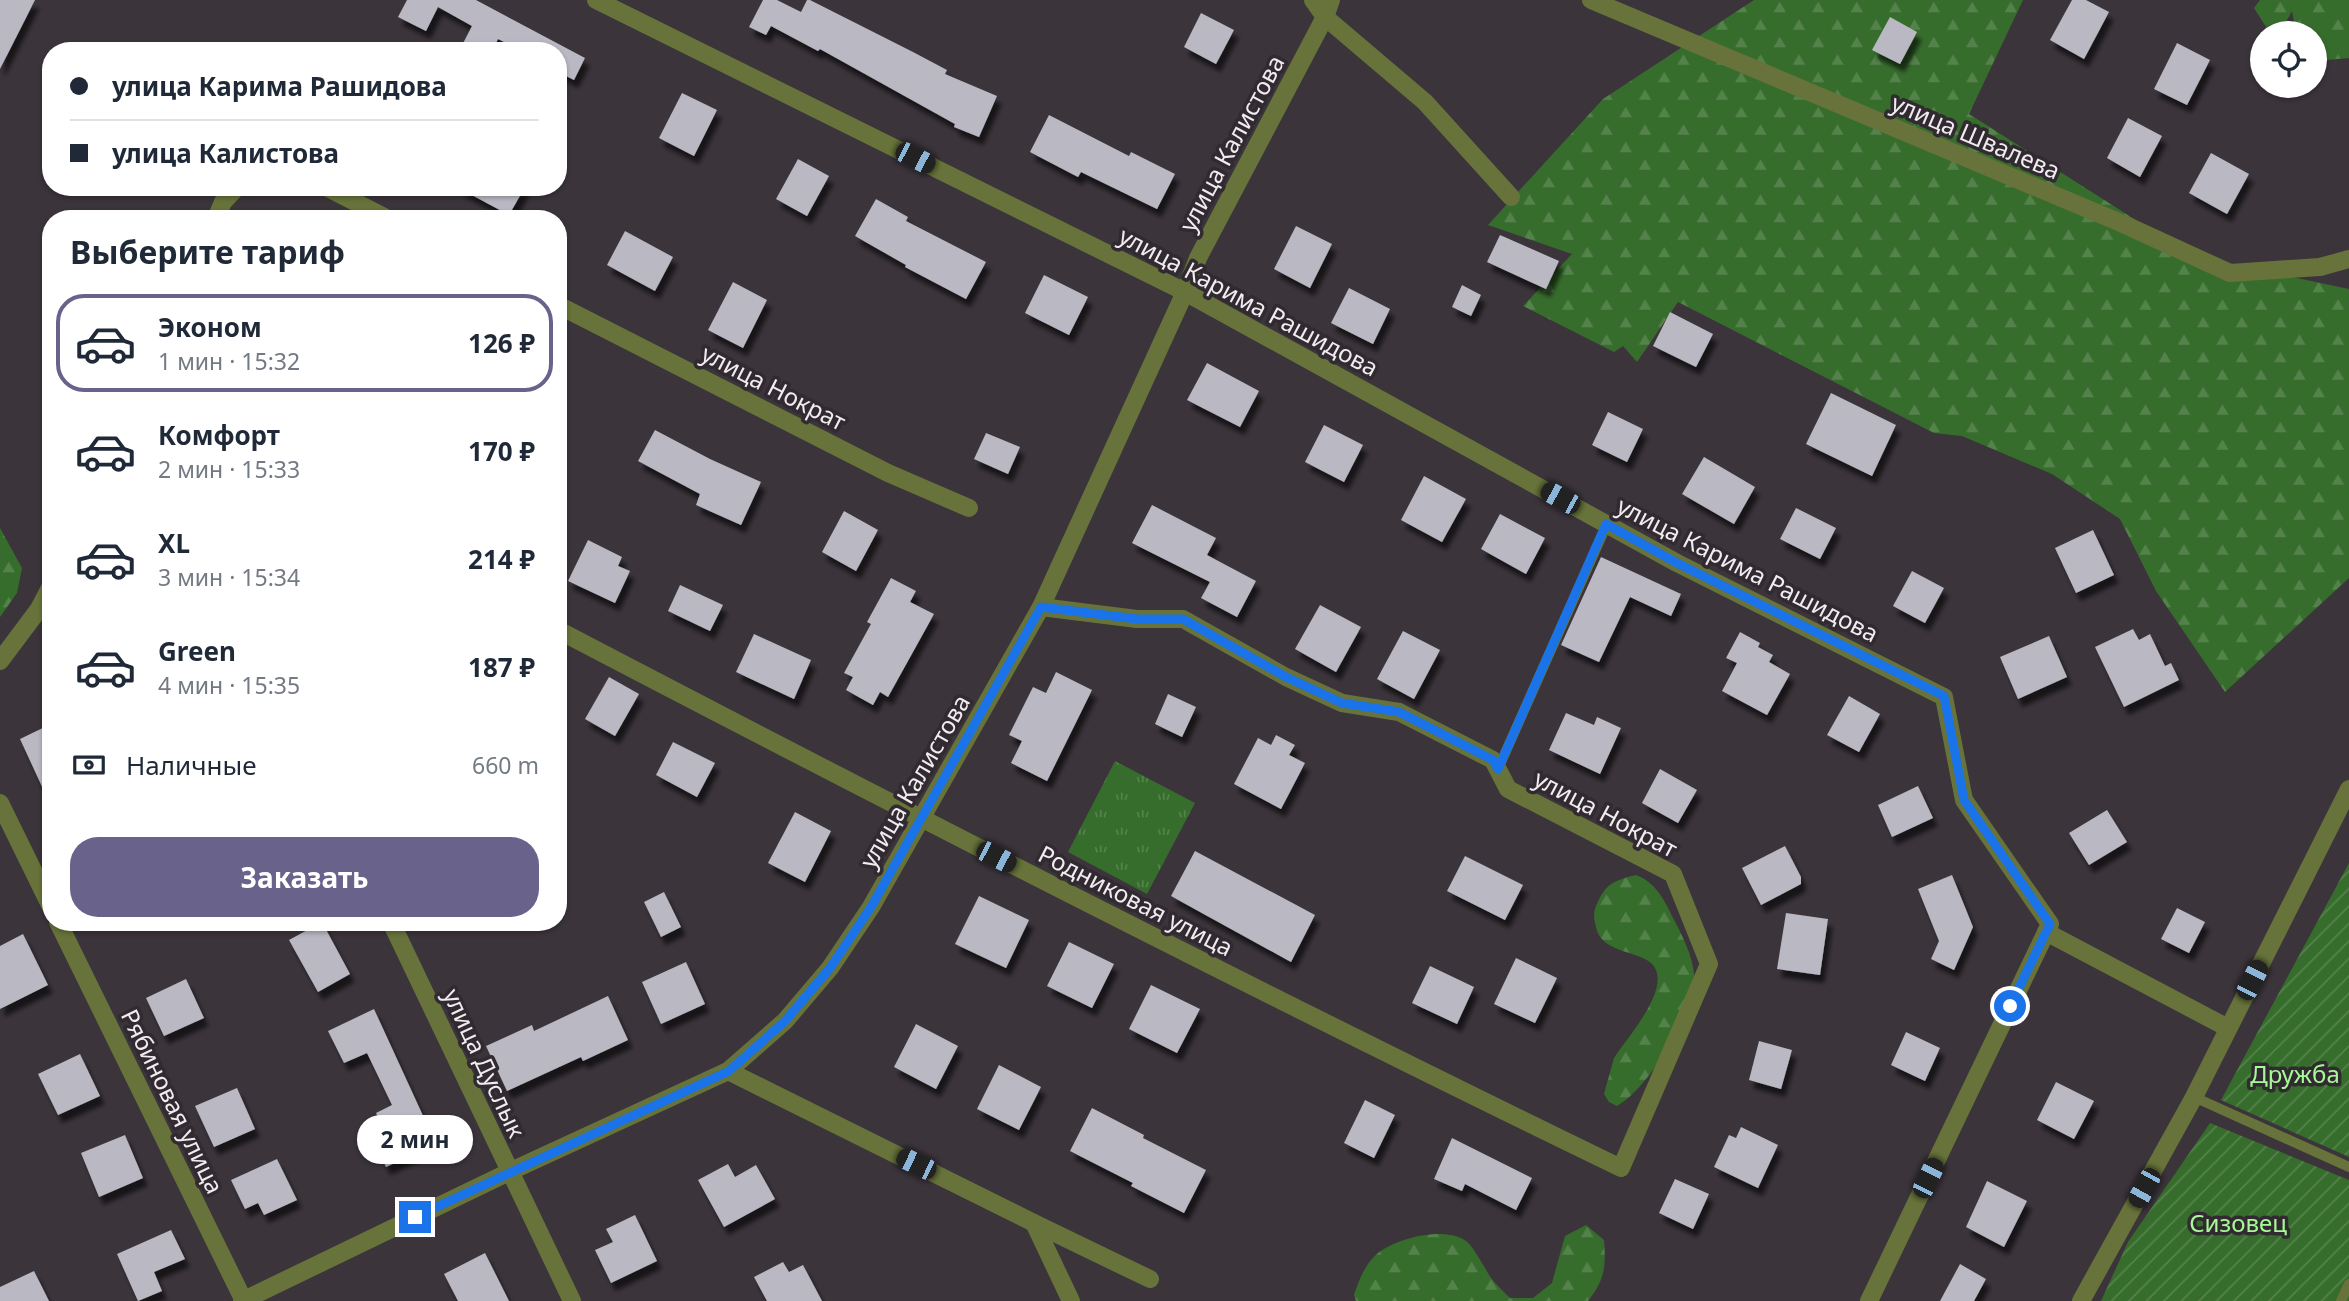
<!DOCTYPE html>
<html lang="ru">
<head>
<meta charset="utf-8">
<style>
  :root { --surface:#fff; --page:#f6f6f7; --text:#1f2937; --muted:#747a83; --line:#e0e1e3; --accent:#69628b }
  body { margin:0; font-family:"Noto Sans",sans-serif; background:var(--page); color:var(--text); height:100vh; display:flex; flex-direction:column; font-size:26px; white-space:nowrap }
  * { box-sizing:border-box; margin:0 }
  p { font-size:23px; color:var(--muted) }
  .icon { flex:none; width:38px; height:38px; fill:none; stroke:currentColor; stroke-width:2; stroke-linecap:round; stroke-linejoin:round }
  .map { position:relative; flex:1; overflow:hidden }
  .panel { position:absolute; left:42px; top:210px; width:525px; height:721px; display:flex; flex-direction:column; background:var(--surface); border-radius:28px; box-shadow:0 2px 5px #0004 }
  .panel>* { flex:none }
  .hud { position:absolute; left:42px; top:42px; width:525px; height:154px; border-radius:28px; box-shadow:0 2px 5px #0004; display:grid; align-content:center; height:154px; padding:0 28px; background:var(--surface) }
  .tools { position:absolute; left:2250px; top:21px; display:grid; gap:14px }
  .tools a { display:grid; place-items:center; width:77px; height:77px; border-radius:50%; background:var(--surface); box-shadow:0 2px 5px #0004; font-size:35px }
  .end { position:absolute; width:32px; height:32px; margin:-16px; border:9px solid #1a73e8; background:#fff; box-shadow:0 0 0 4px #fff }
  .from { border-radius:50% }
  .bubble { position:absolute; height:49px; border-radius:24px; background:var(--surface); box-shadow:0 2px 5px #0004; font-size:23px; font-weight:700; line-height:49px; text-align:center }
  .car { position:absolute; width:21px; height:42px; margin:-21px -10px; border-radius:9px; box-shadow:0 0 5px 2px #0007; background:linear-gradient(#222 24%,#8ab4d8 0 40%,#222 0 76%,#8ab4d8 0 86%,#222 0) }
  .hud b { display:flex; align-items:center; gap:24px; height:66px; font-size:26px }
  .hud b+b { border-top:2px solid var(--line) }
  .hud i { width:18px; height:18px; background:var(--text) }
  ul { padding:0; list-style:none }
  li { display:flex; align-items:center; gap:21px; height:98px; margin:0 14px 10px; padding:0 14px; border:4px solid transparent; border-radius:28px }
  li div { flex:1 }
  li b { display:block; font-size:26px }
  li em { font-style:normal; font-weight:700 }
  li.active { border-color:var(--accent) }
  li>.icon { width:63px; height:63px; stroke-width:1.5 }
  h2 { padding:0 28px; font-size:32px; line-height:84px }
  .pay { display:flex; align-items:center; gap:18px; height:77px; padding:0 28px; font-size:26px }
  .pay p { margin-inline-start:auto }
  .primary-button { display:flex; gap:14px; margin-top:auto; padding:14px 28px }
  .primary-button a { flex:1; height:80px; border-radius:28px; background:var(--accent); color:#fff; font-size:28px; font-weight:700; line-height:80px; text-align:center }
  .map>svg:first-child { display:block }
  .grass { fill:url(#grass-tufts) }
  .forest { fill:url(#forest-firs) }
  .garden { fill:url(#garden-furrows) }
  .building { fill:#bab8c2; filter:url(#shadow) }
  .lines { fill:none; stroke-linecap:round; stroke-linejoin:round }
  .service { stroke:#67733a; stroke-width:10 }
  .minor { stroke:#67733a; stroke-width:18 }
  .route { stroke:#1a73e8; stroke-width:9 }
  .labels { text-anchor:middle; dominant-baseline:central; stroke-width:7; stroke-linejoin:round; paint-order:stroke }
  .street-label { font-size:24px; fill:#f0ecf0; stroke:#312a30 }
  .park-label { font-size:24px; fill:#a7f997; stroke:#312a30 }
</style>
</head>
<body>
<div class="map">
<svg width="2349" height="1301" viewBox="0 0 2349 1301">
  <defs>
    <pattern id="grass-tufts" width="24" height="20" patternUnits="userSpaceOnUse" patternTransform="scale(1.75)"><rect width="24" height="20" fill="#376d2c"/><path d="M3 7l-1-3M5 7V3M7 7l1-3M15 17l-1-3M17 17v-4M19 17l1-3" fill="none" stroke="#54824b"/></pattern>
    <pattern id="forest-firs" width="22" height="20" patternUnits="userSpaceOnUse" patternTransform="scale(1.75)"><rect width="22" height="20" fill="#376d2c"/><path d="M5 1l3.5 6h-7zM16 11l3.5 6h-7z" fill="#54824b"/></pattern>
    <pattern id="garden-furrows" width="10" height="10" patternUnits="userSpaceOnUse" patternTransform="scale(1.75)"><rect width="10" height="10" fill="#376d2c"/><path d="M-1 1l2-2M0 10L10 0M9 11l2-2" fill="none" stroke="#54824b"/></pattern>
    <filter id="shadow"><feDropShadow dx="4.5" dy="8" stdDeviation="2" flood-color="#0009"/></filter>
  </defs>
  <rect width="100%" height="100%" fill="#3b343b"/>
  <polygon class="grass" points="1115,761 1195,803 1147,894 1068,852"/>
  <g class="forest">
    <polygon points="1754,0 2023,0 1969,114 2208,266 2235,265 2349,289 2349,578 2225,692 2156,591 2120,519 2052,474 1962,436 1934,433 1678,302 1637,362 1623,346 1614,352 1523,306 1572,254 1488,225 1603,99"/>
    <polygon points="2260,0 2349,0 2349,58 2315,61 2315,33 2296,33 2292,11 2280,33 2270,33 2254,8"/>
    <polygon points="0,528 22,568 17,593 0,617"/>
    <path d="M1636,875C1656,883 1664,899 1673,918C1682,935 1692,954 1694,974C1696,1011 1649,1088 1617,1106L1609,1102L1604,1094L1614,1058C1627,1038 1663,998 1657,973C1652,948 1602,958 1596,927C1594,919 1593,914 1596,906C1606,883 1613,881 1636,875Z"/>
    <path d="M1586,1225L1604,1240C1606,1266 1605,1280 1588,1301H1356L1354,1295C1359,1280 1365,1264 1378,1253C1398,1238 1444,1226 1466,1241C1474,1247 1485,1269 1491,1278C1496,1285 1503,1291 1510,1298H1533L1552,1283L1565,1236Z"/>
  </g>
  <g class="garden">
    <polygon points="2349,863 2349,1157 2221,1100"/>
    <polygon points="2210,1123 2349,1180 2349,1301 2101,1301 2128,1242"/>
  </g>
  <g class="building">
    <polygon points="0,0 35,0 0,69"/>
    <polygon points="407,0 476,0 585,58 574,80 558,72 558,51 522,51 498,39 492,51 459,51 472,26 438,7 426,31 398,17"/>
    <polygon points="763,0 777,0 801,12 807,0 810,0 913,52 947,70 945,74 997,96 979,137 954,127 955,124 820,49 818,51 771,26 766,35 749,27"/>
    <polygon points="2072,0 2086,0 2109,12 2084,59 2050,40"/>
    <polygon points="1201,13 1234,30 1216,64 1184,47"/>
    <polygon points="1890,17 1917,32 1900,64 1872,50"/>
    <polygon points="2177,43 2210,60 2187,105 2154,89"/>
    <polygon points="682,93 717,110 694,156 659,138"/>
    <polygon points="1049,115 1129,156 1131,152 1175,174 1157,209 1081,172 1078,177 1030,152"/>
    <polygon points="2128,118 2162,136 2140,177 2107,158"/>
    <polygon points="2211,153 2249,174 2227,214 2189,193"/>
    <polygon points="798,159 829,176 807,216 776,199"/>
    <polygon points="457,187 525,187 509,215"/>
    <polygon points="876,199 908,217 906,221 986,262 966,299 905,267 906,265 855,236"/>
    <polygon points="1296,226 1332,244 1310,288 1274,269"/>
    <polygon points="625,231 673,257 655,291 607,265"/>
    <polygon points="1500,235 1559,261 1546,289 1487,262"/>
    <polygon points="1044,275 1088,297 1069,335 1025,313"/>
    <polygon points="733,282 767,300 743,348 708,330"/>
    <polygon points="1462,285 1481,295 1471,316 1452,307"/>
    <polygon points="1349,288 1390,309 1373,344 1331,323"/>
    <polygon points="1670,312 1713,334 1696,367 1653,346"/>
    <polygon points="1207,363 1259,391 1240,427 1187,400"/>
    <polygon points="1831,393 1896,425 1872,476 1806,444"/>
    <polygon points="1608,412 1643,429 1627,462 1592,445"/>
    <polygon points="1324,425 1363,445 1344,482 1305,462"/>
    <polygon points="655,430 710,459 761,482 741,525 696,505 700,494 638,461"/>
    <polygon points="986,433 1020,447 1008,474 974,459"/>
    <polygon points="1704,457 1755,487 1734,524 1682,494"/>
    <polygon points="1424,476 1466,499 1442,542 1401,520"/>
    <polygon points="1152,505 1216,538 1207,555 1256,581 1237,617 1201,598 1210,582 1132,543"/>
    <polygon points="1796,508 1836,528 1820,559 1780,539"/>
    <polygon points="844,511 878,530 856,571 822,552"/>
    <polygon points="1500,514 1545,538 1526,574 1481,549"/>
    <polygon points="2093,530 2114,575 2076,593 2055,548"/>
    <polygon points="588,540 622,557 618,566 630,571 615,603 568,581"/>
    <polygon points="1601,557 1681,594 1671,616 1630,597 1599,662 1561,645"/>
    <polygon points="1912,571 1944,588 1925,623 1893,606"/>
    <polygon points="891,578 916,591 910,602 934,614 888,697 880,692 873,705 846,690 853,677 844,673 871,624 867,622"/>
    <polygon points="680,585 723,605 710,631 668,611"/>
    <polygon points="1320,605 1361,627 1336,672 1295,649"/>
    <polygon points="2133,629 2139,640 2150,634 2165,666 2171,663 2179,680 2124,707 2095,647"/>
    <polygon points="1403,631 1440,650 1414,699 1377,679"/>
    <polygon points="1740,632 1760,643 1758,647 1773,655 1769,662 1790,674 1767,715 1722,691 1737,663 1726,658"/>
    <polygon points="754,634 811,660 794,699 736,672"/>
    <polygon points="2049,636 2067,677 2018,699 2000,657"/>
    <polygon points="1056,672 1092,690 1047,781 1011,763 1022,741 1009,735 1033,687 1046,693"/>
    <polygon points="609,677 639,694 615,736 585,719"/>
    <polygon points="1168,694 1196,707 1182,737 1155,724"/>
    <polygon points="1849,696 1880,714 1859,752 1827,735"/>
    <polygon points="1566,713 1594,725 1597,717 1621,728 1600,774 1549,750"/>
    <polygon points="51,724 51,806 20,739"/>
    <polygon points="1276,735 1295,745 1289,755 1305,763 1281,809 1234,784 1258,738 1271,745"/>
    <polygon points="673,742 715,763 697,797 656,775"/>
    <polygon points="1660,769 1697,790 1678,823 1642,803"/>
    <polygon points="1918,786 1933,818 1892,837 1878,805"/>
    <polygon points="2107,810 2127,842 2089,865 2069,833"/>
    <polygon points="795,812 831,831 805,882 768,863"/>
    <polygon points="1785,846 1801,877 1801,884 1761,905 1742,868"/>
    <polygon points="1195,851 1315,915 1291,962 1171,896"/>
    <polygon points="1465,856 1523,885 1505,920 1447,891"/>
    <polygon points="1952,875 1973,927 1954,970 1931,959 1939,941 1918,889"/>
    <polygon points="664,892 681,927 661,937 644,902"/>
    <polygon points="979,896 1029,920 1006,968 955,944"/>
    <polygon points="2177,908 2205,922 2189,953 2161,939"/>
    <polygon points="1786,913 1828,919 1820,975 1777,969"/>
    <polygon points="322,922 350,974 318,992 289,940"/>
    <polygon points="23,934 48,985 0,1009 0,946"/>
    <polygon points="1069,942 1114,964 1092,1008 1047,986"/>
    <polygon points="1516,958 1557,978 1535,1023 1494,1004"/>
    <polygon points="686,962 705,1004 661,1024 642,982"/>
    <polygon points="1430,966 1474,987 1457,1024 1412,1003"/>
    <polygon points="186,979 204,1018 164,1036 146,998"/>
    <polygon points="1151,985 1200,1009 1177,1053 1129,1029"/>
    <polygon points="608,996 628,1040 583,1061 581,1057 507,1091 486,1046 532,1025 534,1031"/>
    <polygon points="374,1009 436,1144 386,1167 371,1136 384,1130 376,1113 392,1105 367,1053 344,1063 328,1031"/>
    <polygon points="916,1024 958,1046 936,1089 894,1067"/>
    <polygon points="1906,1032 1940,1048 1925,1081 1891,1065"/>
    <polygon points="1759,1041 1792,1050 1781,1089 1749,1080"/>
    <polygon points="80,1054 100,1096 58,1115 38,1074"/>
    <polygon points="999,1065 1041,1087 1019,1130 977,1109"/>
    <polygon points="2056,1082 2094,1101 2074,1139 2037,1120"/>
    <polygon points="237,1088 255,1129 214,1147 195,1106"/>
    <polygon points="1365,1100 1395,1115 1374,1158 1344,1143"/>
    <polygon points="1092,1108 1144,1135 1143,1138 1206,1170 1184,1213 1131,1186 1133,1183 1070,1151"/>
    <polygon points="1741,1127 1778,1145 1758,1188 1714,1167 1729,1135 1736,1138"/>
    <polygon points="125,1135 143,1178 99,1197 81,1153"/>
    <polygon points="1452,1138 1532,1178 1516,1210 1465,1184 1462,1191 1434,1179"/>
    <polygon points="277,1159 297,1200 264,1215 258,1203 245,1209 231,1180"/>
    <polygon points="728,1164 735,1177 756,1165 775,1199 724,1227 698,1180"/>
    <polygon points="1675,1179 1709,1194 1693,1229 1659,1213"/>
    <polygon points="1987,1181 2027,1201 2004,1247 1966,1227"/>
    <polygon points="635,1215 657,1261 611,1283 595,1250 613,1242 606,1229"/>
    <polygon points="171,1230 185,1259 154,1272 162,1291 138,1301 117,1254"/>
    <polygon points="485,1253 509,1301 458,1301 444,1274"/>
    <polygon points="783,1262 789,1272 803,1265 822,1301 767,1301 754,1277"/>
    <polygon points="1960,1264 1986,1279 1974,1301 1940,1301"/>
    <polygon points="34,1271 49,1301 0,1301 0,1287"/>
  </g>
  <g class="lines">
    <g class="service">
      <polyline points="1498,769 1607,524"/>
      <polyline points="2194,1097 2349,1167"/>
      <polyline points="2341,1301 2349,1284"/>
    </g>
    <g class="minor">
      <polyline points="596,0 1185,292 1677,563 1944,697 1964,800 2050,924 1869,1301"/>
      <polyline points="1313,0 1325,17 1425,102 1511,197"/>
      <polyline points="1591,0 2121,223 2230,273 2320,267 2349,259"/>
      <polyline points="326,187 388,219"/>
      <polyline points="216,219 223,202 237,187"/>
      <polyline points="558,305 888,473 969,508"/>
      <path d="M558,630C910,814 1264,995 1621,1168L1709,964L1673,874L1508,789L1493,760L1399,712L1342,703L1286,677L1183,619H1137L1041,607"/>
      <polyline points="0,661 39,609 51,586"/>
      <polyline points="0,803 51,907"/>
      <polyline points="58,922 244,1301"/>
      <polyline points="391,922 572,1301"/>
      <polyline points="2046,932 2228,1028"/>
      <polyline points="728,1071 1034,1223 1071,1301"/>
      <polyline points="1034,1223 1150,1279"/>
      <polyline points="242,1301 509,1172 728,1071 785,1021 830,968 871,907 1041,607 1185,292 1198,258 1325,17 1331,0"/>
      <polyline points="2081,1301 2194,1097 2349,789"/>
    </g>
  </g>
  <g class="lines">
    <polyline class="route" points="415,1217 729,1071 785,1021 830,968 871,907 1041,607 1137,619 1183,619 1286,677 1342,703 1399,712 1493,760 1498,769 1606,524 1677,563 1944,696 1964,800 2050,924 2010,1006"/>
  </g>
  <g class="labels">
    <g class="street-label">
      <text transform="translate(1976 136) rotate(23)">улица Швалева</text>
      <text transform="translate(1231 143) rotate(-62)">улица Калистова</text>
      <text transform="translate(1249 301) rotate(28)">улица Карима Рашидова</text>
      <text transform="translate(774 387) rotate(27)">улица Нократ</text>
      <text transform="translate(1748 569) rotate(27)">улица Карима Рашидова</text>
      <text transform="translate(914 781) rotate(-60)">улица Калистова</text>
      <text transform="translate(1606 813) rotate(28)">улица Нократ</text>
      <text transform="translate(1136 900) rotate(27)">Родниковая улица</text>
      <text transform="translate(485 1063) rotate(65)">улица Дуслык</text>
      <text transform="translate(173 1101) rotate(64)">Рябиновая улица</text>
    </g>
    <g class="park-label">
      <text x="2295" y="1073">Дружба</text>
      <text x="2238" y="1222">Сизовец</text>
    </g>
  </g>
</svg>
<div class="tools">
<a><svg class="icon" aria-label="locate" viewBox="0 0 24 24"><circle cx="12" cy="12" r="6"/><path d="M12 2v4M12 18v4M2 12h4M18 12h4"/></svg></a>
</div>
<i class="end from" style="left:2010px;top:1006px"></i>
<i class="end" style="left:415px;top:1217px"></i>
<div class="bubble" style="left:357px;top:1115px;width:116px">2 мин</div>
<i class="car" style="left:915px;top:158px;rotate:117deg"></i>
<i class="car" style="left:1560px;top:498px;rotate:299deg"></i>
<i class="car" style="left:996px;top:857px;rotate:117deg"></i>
<i class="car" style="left:2252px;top:980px;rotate:27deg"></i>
<i class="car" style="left:916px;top:1164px;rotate:296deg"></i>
<i class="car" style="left:1928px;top:1178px;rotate:26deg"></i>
<i class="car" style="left:2144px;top:1188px;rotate:209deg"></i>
<div class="hud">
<b><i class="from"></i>улица Карима Рашидова</b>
<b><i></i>улица Калистова</b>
</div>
<section class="panel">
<h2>Выберите тариф</h2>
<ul>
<li class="active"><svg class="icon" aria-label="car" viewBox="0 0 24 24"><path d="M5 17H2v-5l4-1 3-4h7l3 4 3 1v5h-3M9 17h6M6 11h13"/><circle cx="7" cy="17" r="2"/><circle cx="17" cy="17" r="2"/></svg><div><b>Эконом</b><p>1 мин · 15:32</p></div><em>126 ₽</em></li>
<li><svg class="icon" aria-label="car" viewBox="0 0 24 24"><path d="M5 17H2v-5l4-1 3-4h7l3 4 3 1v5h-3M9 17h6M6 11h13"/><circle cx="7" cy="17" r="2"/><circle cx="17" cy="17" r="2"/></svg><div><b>Комфорт</b><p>2 мин · 15:33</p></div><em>170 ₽</em></li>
<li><svg class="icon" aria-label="car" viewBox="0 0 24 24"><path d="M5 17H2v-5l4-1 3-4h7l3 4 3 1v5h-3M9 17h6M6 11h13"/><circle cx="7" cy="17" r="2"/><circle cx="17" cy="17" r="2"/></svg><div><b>XL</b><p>3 мин · 15:34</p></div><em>214 ₽</em></li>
<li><svg class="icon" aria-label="car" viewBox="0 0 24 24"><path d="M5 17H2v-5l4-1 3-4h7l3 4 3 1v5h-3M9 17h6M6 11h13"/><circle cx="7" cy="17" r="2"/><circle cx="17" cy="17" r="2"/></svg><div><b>Green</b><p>4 мин · 15:35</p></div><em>187 ₽</em></li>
</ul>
<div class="pay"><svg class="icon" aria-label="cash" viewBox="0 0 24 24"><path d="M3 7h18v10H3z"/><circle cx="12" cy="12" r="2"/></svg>Наличные<p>660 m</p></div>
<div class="primary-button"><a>Заказать</a></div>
</section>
</div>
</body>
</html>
